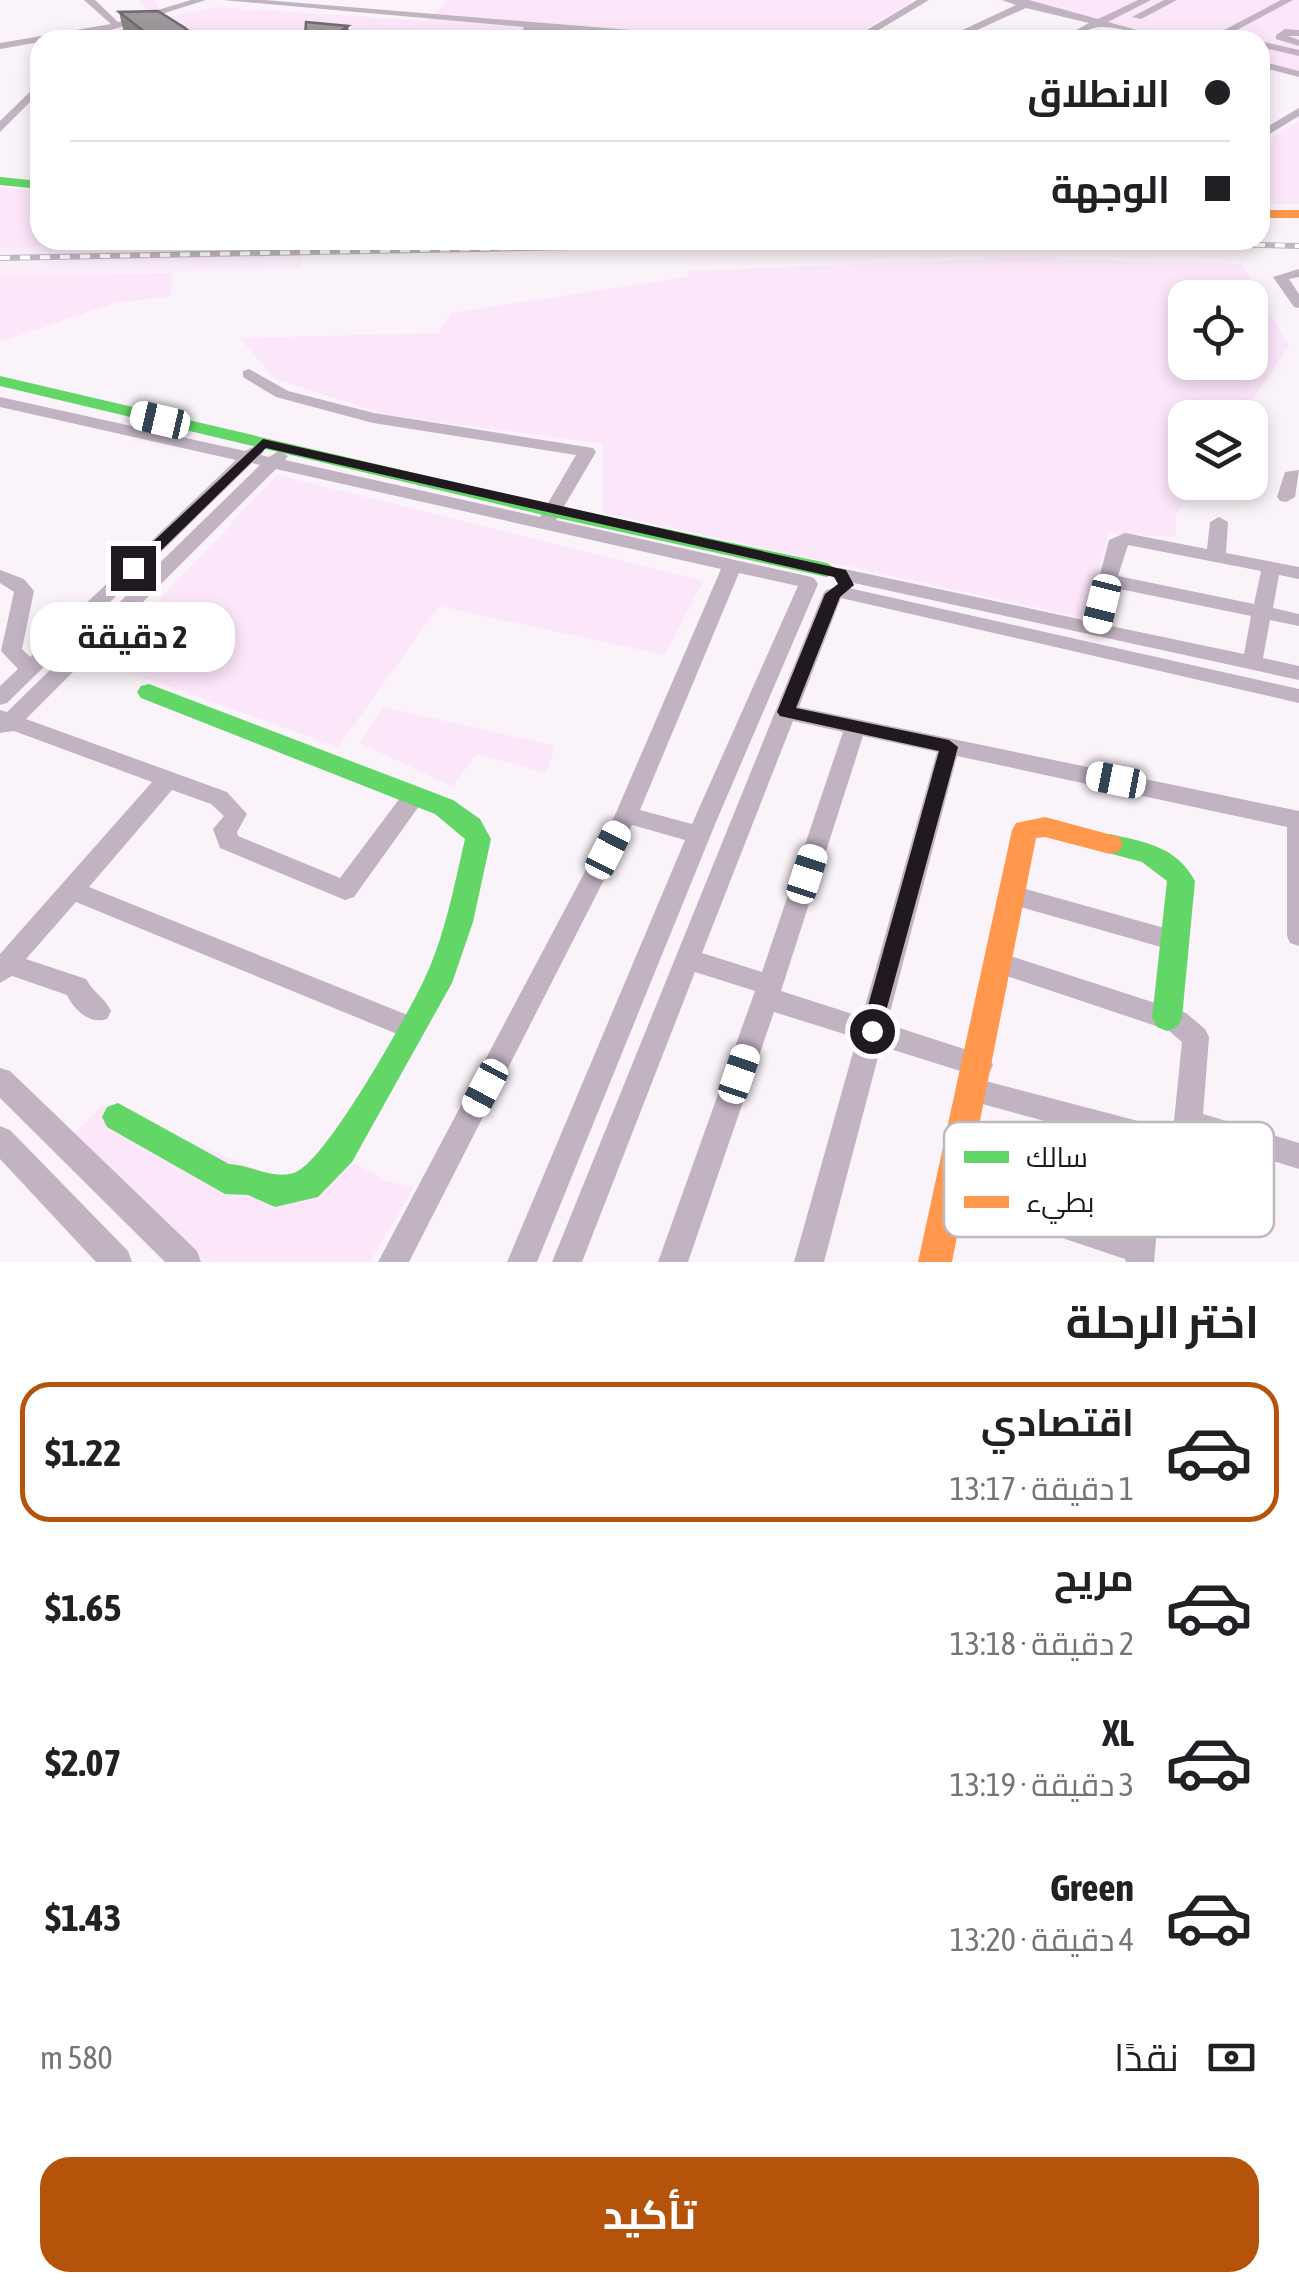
<!DOCTYPE html>
<html lang="ar">
<head>
<meta charset="utf-8">
<style>
  :root { --surface:#fff; --page:#f6f6f6; --text:#202124; --muted:#757577; --line:#e0e0e0; --accent:#b45309 }
  body { margin:0; font-family:"Asap Condensed",Cairo,sans-serif; background:var(--page); color:var(--text); direction:rtl; height:100vh; display:flex; flex-direction:column; font-size:38px; white-space:nowrap }
  * { box-sizing:border-box; margin:0 }
  p { font-size:32px; color:var(--muted) }
  .icon { flex:none; width:55px; height:55px; fill:none; stroke:currentColor; stroke-width:2; stroke-linecap:round; stroke-linejoin:round }
  .map { position:relative; height:1262px; overflow:hidden; direction:ltr }
  .side { display:flex; flex-direction:column; background:var(--surface); flex:1 }
  .side>* { flex:none }
  .top-card { position:absolute; left:30px; top:30px; width:1240px; height:220px; border-radius:30px; box-shadow:0 5px 15px #0003; direction:rtl; display:grid; align-content:center; height:220px; padding:0 40px; background:var(--surface) }
  .tools { position:absolute; left:1168px; top:280px; display:grid; gap:20px }
  .tools a { display:grid; place-items:center; width:100px; height:100px; border-radius:20px; background:var(--surface); box-shadow:0 5px 15px #0003; font-size:50px }
  .end { position:absolute; width:45px; height:45px; margin:-22px; border:12px solid #201920; background:#fff; box-shadow:0 0 0 5px #fff }
  .from { border-radius:50% }
  .bubble { position:absolute; height:70px; border-radius:30px; background:var(--surface); box-shadow:0 5px 15px #0003; font-size:32px; font-weight:700; line-height:70px; text-align:center; direction:rtl }
  .car { position:absolute; width:30px; height:60px; margin:-30px -15px; border-radius:12px; box-shadow:0 0 8px 2px #0007; background:linear-gradient(#fff 24%,#345 0 40%,#fff 0 76%,#345 0 86%,#fff 0) }
  .top-card b { display:flex; align-items:center; gap:35px; height:95px; font-size:38px }
  .top-card b+b { border-top:2px solid var(--line) }
  .top-card i { width:25px; height:25px; background:var(--text) }
  ul { padding:0; list-style:none }
  li { display:flex; align-items:center; gap:30px; height:140px; margin:0 20px 15px; padding:0 20px; border:5px solid transparent; border-radius:30px }
  li div { flex:1 }
  li b { display:block; font-size:38px }
  li em { font-style:normal; font-weight:700 }
  li.on { border-color:var(--accent) }
  li>.icon { width:90px; height:90px; stroke-width:1.5 }
  h2 { padding:0 40px; font-size:45px; line-height:120px }
  .pay { display:flex; align-items:center; gap:25px; height:110px; padding:0 40px; font-size:38px }
  .pay p { margin-inline-start:auto }
  .button { display:flex; gap:20px; margin-top:auto; padding:20px 40px }
  .button a { flex:1; height:115px; border-radius:30px; background:var(--accent); color:#fff; font-size:40px; font-weight:700; line-height:115px; text-align:center }
  .map>svg:first-child { display:block }
  .built { fill:#fbecfa }
  .green { fill:#fce6fa; fill-rule:evenodd }
  .lines { fill:none; stroke-linecap:round; stroke-linejoin:round }
  .street { fill:#c2b3c2; fill-rule:evenodd }
  .fast { fill:#63d668; fill-rule:evenodd }
  .slow { fill:#ff974d; fill-rule:evenodd }
  .rail-casing { stroke:#c1b7c0; stroke-width:6 }
  .rail { stroke:#fff; stroke-width:4; stroke-dasharray:10; stroke-linecap:butt }
  .wall { fill:#898488 }
  .shaded-wall { fill:#6f6b6f }
  .building { fill:#9f999e; stroke:#6f6b6f; stroke-width:2.5 }
  .route { fill:#201920 }
  .key { fill:#fff; stroke:#bcbabc; stroke-width:2.5 }
  .key-label { font-size:28px; fill:#201920 }
</style>
</head>
<body>
<div class="map">
<svg width="1299" height="1262" viewBox="0 0 1299 1262">
  <rect width="100%" height="100%" fill="#faf3f9"/>
  <polygon class="built" points="98,240 306,240 300,268 0,276 0,247"/>
  <g class="green">
    <polygon points="139,0 153,0 165,18 215,7 428,21 447,0 914,0 847,40 90,40 98,32 150,17"/>
    <polygon points="995,0 1299,0 1299,75 1260,65 1260,40 1159,40"/>
    <polygon points="1299,121 1299,204 1260,204 1260,145"/>
    <polygon points="0,187 40,190 40,226 36,234 40,234 40,240 98,240 94,245 0,248"/>
    <path d="M1012,258L1242,264L1289,346L1241,417L1185,418V482L1198,483L1176,515V537L1109,534L1085,618L603,513L602,444L383,414L274,378L240,338L439,333L451,313L687,277L689,271ZM1185,298H1250V362H1185Z"/>
    <polygon points="172,273 171,296 115,303 0,342 0,276"/>
    <polygon points="277,475 703,581 665,655 439,606 338,747 101,662"/>
    <polygon points="383,707 555,746 546,773 477,754 452,786 360,743"/>
    <polygon points="102,1106 288,1182 326,1148 386,1181 414,1187 370,1262 194,1262 70,1138"/>
  </g>
  <g class="lines">
    <g class="street">
      <polygon points="84,0 95,0 118,22 191,0 206,0 114,29 0,49 0,43 111,24"/>
      <polygon points="223,0 264,0 716,37 721,40 533,31 568,40 521,34 524,27"/>
      <polygon points="917,0 929,0 862,40 850,40"/>
      <path d="M1002,0H1029L1098,19L1138,0H1151L1108,22L1173,40C1149,40 1126,27 1103,27C1088,26 1074,40 1058,40L1089,23L1026,8L955,40H941L1016,5Z"/>
      <polygon points="1164,0 1177,0 1141,19 1132,17"/>
      <polygon points="1281,0 1293,0 1218,40 1205,40"/>
      <polygon points="1285,29 1299,30 1299,36 1288,36 1299,40 1299,46 1276,39 1276,35"/>
      <polygon points="1260,41 1299,50 1299,56 1260,47"/>
      <polygon points="1260,61 1299,71 1299,77 1260,67"/>
      <polygon points="40,82 40,92 0,132 0,121"/>
      <polygon points="1299,108 1299,116 1260,140 1260,131"/>
      <polygon points="1299,269 1299,277 1289,279 1299,294 1299,308 1294,307 1273,277"/>
      <path d="M249,369L288,391L374,413L593,448L596,452L556,520L807,576L814,578L818,584L716,822L537,1262H507L685,840L632,825L409,1262H378L615,815L721,569L276,469L26,719L227,792L247,814L237,832L238,836L340,878L406,790H422L425,796L422,802L354,897L345,900L220,848L213,829L224,816L211,804L172,790L89,887L420,1020L424,1028L420,1036L411,1039L402,1036L76,902L26,959L86,979C93,992 105,998 111,1011L107,1019C90,1025 74,1010 67,995L12,976L0,983V954L152,782L14,731L0,733V710L7,712L260,465L252,463L7,703L0,705V686L18,669L1,651L14,592L0,583V570L24,579L34,591L22,649L30,657L236,460L0,407V397L245,451L255,446L264,451L261,455L269,457L279,451L288,456L285,460L540,517L576,455L373,423L276,397L243,377V371ZM739,573L798,586L692,824L640,810Z"/>
      <polygon points="1299,470 1295,497 1286,502 1280,501 1277,497 1285,472"/>
      <path d="M1219,517L1228,522L1226,553L1299,567V579L1279,575L1273,608L1299,614V626L1270,620L1263,658L1299,666V680L840,580L830,574L840,568L1088,621L1109,540L1125,533L1207,549L1210,522ZM1128,545L1261,571L1254,604L1118,576ZM1115,588L1251,616L1244,654L1106,625Z"/>
      <path d="M840,586L1299,689V703L841,598L799,707L1299,811V946L1290,943L1287,936V827L957,756L887,1024L989,1057L993,1065L989,1073L979,1077L881,1046L824,1262H794L857,1038L774,1012L688,1262H658L755,991L695,972L582,1262H552L823,594L826,590ZM793,721L843,732L762,972L702,953ZM863,736L937,752L862,1017L781,991Z"/>
      <polygon points="1012,885 1175,931 1184,934 1188,941 1184,948 1175,951 1003,902 1000,895 1003,888"/>
      <polygon points="998,952 1186,1013 1205,1029 1209,1037 1203,1114 1299,1143 1299,1169 1196,1137 1188,1147 1164,1153 1154,1262 1126,1262 1125,1259 943,1198 938,1188 943,1178 953,1174 1128,1230 1136,1146 964,1099 960,1090 964,1081 974,1078 1161,1127 1170,1126 1174,1121 1182,1042 1168,1030 989,970 985,963 989,956"/>
      <polygon points="0,1068 10,1071 197,1251 201,1262 165,1262 0,1098"/>
      <polygon points="0,1126 10,1130 128,1251 132,1262 96,1262 0,1159"/>
    </g>
    <g class="fast">
      <polygon points="0,177 40,181 40,189 0,185"/>
      <polygon points="0,376 539,502 827,563 838,570 827,577 539,514 0,386"/>
      <path d="M149,684L453,800L480,819L491,839L473,922L452,983L352,1162L318,1197L275,1207L248,1195L225,1194L107,1127L102,1117L107,1107L118,1103L229,1164C251,1165 275,1181 296,1172C327,1159 407,1016 424,980C445,936 454,886 465,839L435,814L141,698L137,692L141,686Z"/>
      <path d="M1110,834C1145,842 1176,846 1195,881L1182,1018L1177,1027L1167,1031L1157,1027L1152,1018L1167,881L1142,862L1101,851L1097,844L1101,837Z"/>
    </g>
    <g class="slow">
      <rect x="1260" y="210" width="39" height="8"/>
      <polygon points="1045,817 1119,837 1123,844 1119,851 1110,854 1045,837 1036,838 952,1262 918,1262 1012,830 1016,823"/>
    </g>
    <g class="rail-casing">
      <g id="rail">
        <polyline points="1095,240 1299,246"/>
        <polyline points="0,258 943,240"/>
      </g>
    </g>
    <use href="#rail" class="rail"/>
  </g>
  <g class="wall">
    <polygon points="119,12 199,40 133,40 124,33"/>
    <polygon points="103,240 212,240 211,243 104,244"/>
  </g>
  <polygon class="shaded-wall" points="348,26 350,40 327,40"/>
  <g class="building">
    <polygon points="158,11 185,28 199,40 155,40 119,12"/>
    <polygon points="306,22 348,26 327,40 305,40"/>
  </g>
  <polygon class="route" points="263,439 846,570 854,585 840,597 796,708 949,740 958,747 879,1037 872,1040 861,1031 939,751 780,716 777,712 825,594 838,584 834,577 266,448 139,572 128,572 128,565"/>
  <rect x="944" y="1122" width="330" height="115" rx="15" class="key"/>
  <rect x="964" y="1151" width="45" height="12" fill="#63d668"/>
  <rect x="964" y="1196" width="45" height="12" fill="#ff974d"/>
  <g class="key-label">
    <text x="1026" y="1167">سالك</text>
    <text x="1026" y="1212">بطيء</text>
  </g>
</svg>
<div class="tools">
<a><svg class="icon" aria-label="locate" viewBox="0 0 24 24"><circle cx="12" cy="12" r="6"/><path d="M12 2v4M12 18v4M2 12h4M18 12h4"/></svg></a>
<a><svg class="icon" aria-label="layers" viewBox="0 0 24 24"><path d="M12 4l9 5-9 5-9-5zM3 14l9 5 9-5"/></svg></a>
</div>
<i class="end from" style="left:872px;top:1031px"></i>
<i class="end" style="left:133px;top:568px"></i>
<div class="bubble" style="left:30px;top:602px;width:205px">2 دقيقة</div>
<i class="car" style="left:160px;top:420px;rotate:283deg"></i>
<i class="car" style="left:1102px;top:604px;rotate:194deg"></i>
<i class="car" style="left:1116px;top:780px;rotate:281deg"></i>
<i class="car" style="left:608px;top:850px;rotate:27deg"></i>
<i class="car" style="left:807px;top:874px;rotate:18deg"></i>
<i class="car" style="left:739px;top:1074px;rotate:19deg"></i>
<i class="car" style="left:485px;top:1088px;rotate:208deg"></i>
<div class="top-card">
<b><i class="from"></i>الانطلاق</b>
<b><i></i>الوجهة</b>
</div>
</div>
<section class="side">
<h2>اختر الرحلة</h2>
<ul>
<li class="on"><svg class="icon" aria-label="car" viewBox="0 0 24 24"><path d="M5 17H2v-5l4-1 3-4h7l3 4 3 1v5h-3M9 17h6M6 11h13"/><circle cx="7" cy="17" r="2"/><circle cx="17" cy="17" r="2"/></svg><div><b>اقتصادي</b><p>1 دقيقة · 13:17</p></div><em>$1.22</em></li>
<li><svg class="icon" aria-label="car" viewBox="0 0 24 24"><path d="M5 17H2v-5l4-1 3-4h7l3 4 3 1v5h-3M9 17h6M6 11h13"/><circle cx="7" cy="17" r="2"/><circle cx="17" cy="17" r="2"/></svg><div><b>مريح</b><p>2 دقيقة · 13:18</p></div><em>$1.65</em></li>
<li><svg class="icon" aria-label="car" viewBox="0 0 24 24"><path d="M5 17H2v-5l4-1 3-4h7l3 4 3 1v5h-3M9 17h6M6 11h13"/><circle cx="7" cy="17" r="2"/><circle cx="17" cy="17" r="2"/></svg><div><b>XL</b><p>3 دقيقة · 13:19</p></div><em>$2.07</em></li>
<li><svg class="icon" aria-label="car" viewBox="0 0 24 24"><path d="M5 17H2v-5l4-1 3-4h7l3 4 3 1v5h-3M9 17h6M6 11h13"/><circle cx="7" cy="17" r="2"/><circle cx="17" cy="17" r="2"/></svg><div><b>Green</b><p>4 دقيقة · 13:20</p></div><em>$1.43</em></li>
</ul>
<div class="pay"><svg class="icon" aria-label="cash" viewBox="0 0 24 24"><path d="M3 7h18v10H3z"/><circle cx="12" cy="12" r="2"/></svg>نقدًا<p>580 m</p></div>
<div class="button"><a>تأكيد</a></div>
</section>
</body>
</html>
